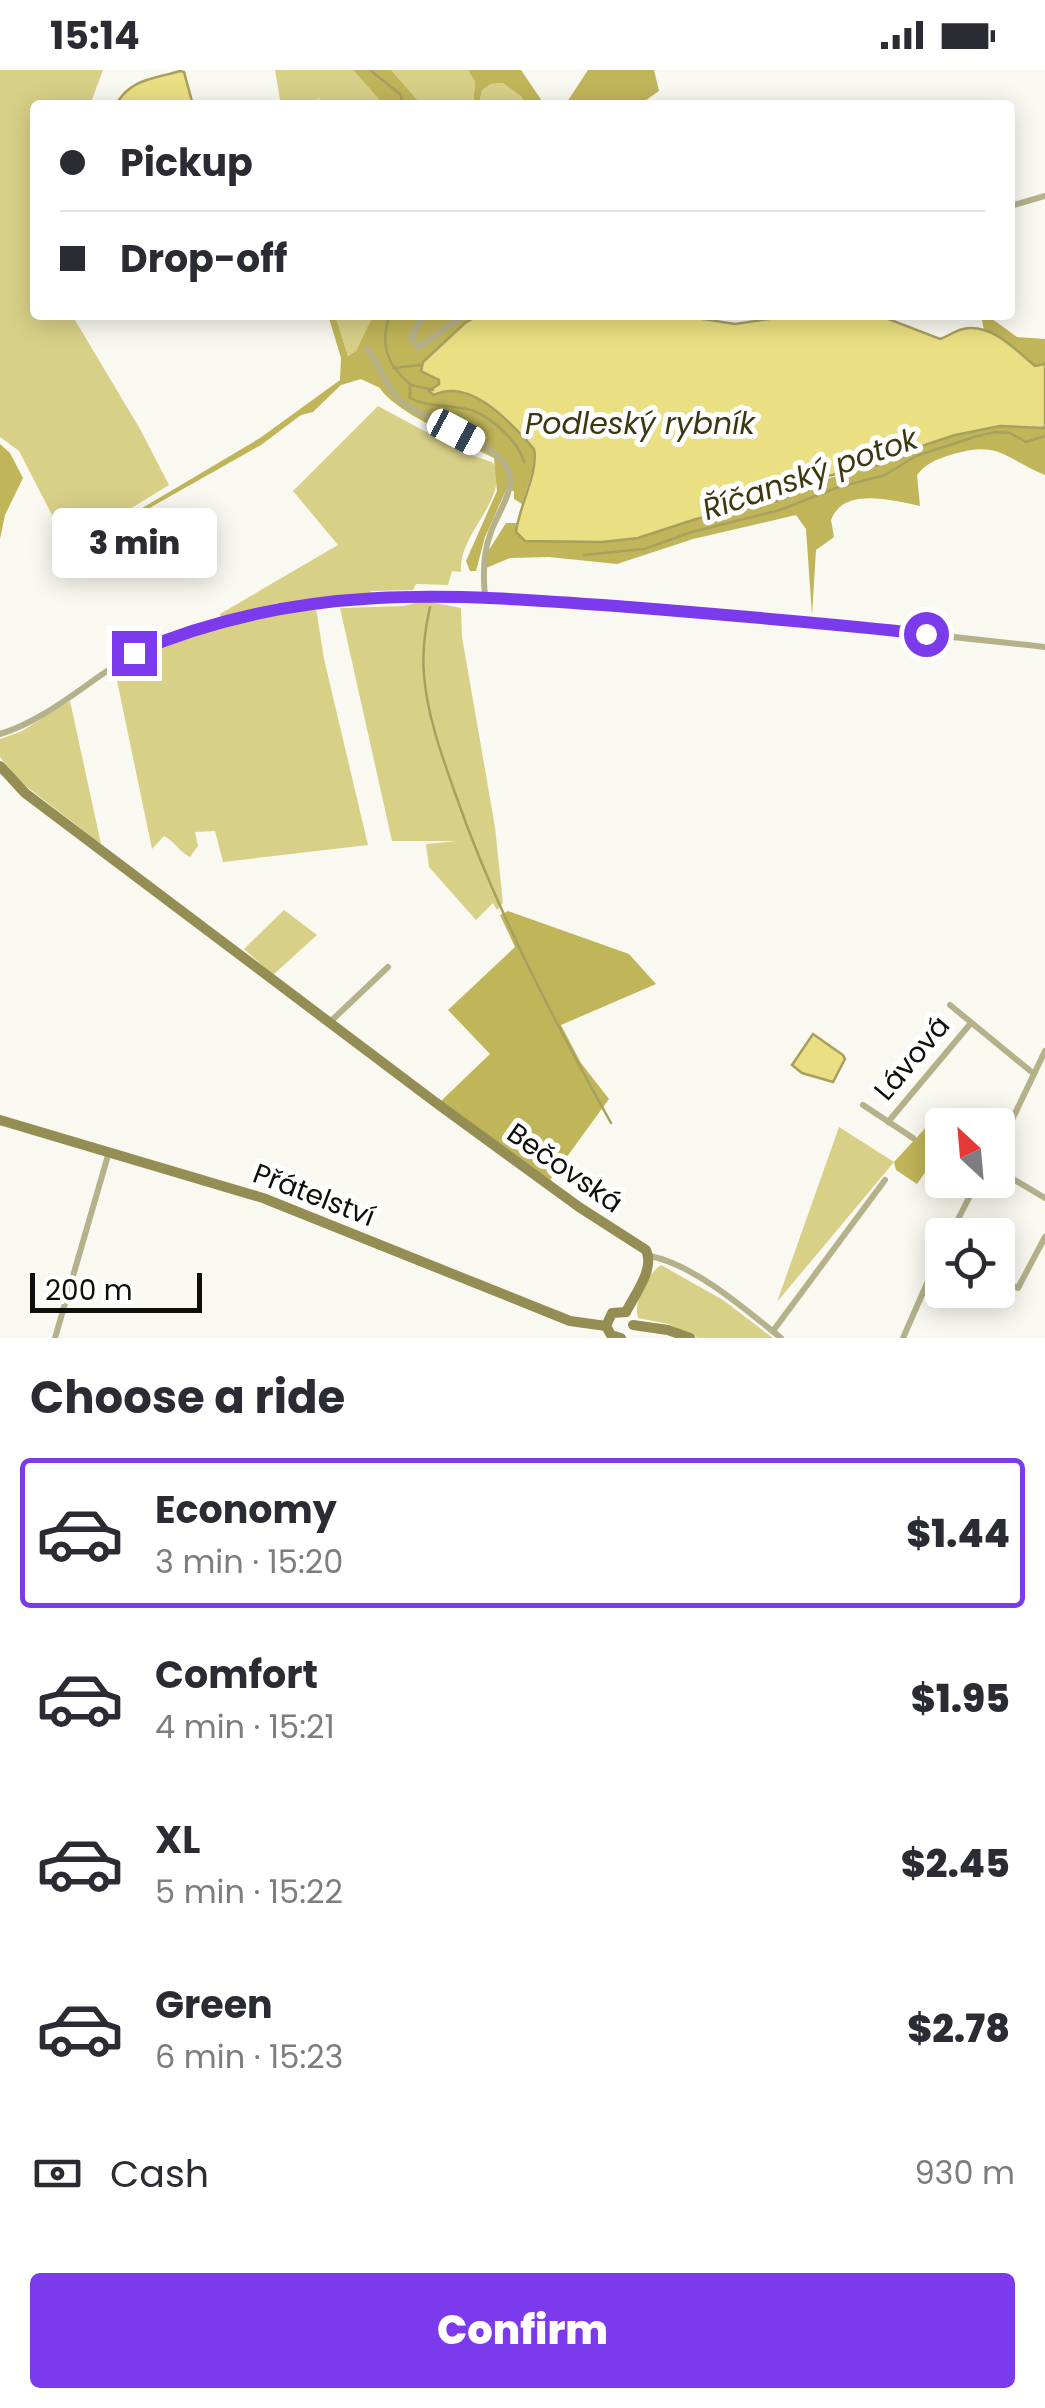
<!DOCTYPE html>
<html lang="en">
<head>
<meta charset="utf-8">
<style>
  :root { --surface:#fff; --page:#f7f7f7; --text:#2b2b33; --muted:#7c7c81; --line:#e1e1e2; --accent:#7c3aed }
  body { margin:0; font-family:Poppins,sans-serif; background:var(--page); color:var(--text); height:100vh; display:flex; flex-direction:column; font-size:38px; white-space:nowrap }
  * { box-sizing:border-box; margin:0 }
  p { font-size:32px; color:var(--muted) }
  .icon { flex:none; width:55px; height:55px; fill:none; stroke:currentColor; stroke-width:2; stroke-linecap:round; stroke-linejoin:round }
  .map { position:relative; height:1268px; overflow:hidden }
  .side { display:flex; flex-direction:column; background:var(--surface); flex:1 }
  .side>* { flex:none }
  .top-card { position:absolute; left:30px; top:30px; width:985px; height:220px; border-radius:10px; box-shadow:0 5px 25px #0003; display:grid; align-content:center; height:220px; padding:0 30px; background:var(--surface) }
  .needle { width:65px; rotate:334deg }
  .buttons { position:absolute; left:925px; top:1038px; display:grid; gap:20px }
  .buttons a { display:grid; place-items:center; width:90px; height:90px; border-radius:10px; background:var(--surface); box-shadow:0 5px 25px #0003; font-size:50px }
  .scale { position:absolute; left:30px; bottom:25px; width:172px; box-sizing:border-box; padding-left:10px; border:5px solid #0e0e0b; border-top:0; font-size:28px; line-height:35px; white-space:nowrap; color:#0e0e0b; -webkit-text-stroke:8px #fff; paint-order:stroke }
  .end { position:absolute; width:45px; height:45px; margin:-22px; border:12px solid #7c3aed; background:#fff; box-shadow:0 0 0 5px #fff }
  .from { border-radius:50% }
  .bubble { position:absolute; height:70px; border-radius:10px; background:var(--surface); box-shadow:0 5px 25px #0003; font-size:32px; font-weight:800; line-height:70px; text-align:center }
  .car { position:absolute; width:30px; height:60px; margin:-30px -15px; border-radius:12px; box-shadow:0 0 8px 2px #0007; background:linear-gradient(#fff 24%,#345 0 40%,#fff 0 76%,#345 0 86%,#fff 0) }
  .top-card b { display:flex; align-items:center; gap:35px; height:95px; font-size:38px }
  .top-card b+b { border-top:2px solid var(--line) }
  .top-card i { width:25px; height:25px; background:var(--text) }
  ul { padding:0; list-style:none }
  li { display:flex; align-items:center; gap:30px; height:150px; margin:0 20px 15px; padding:0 10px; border:5px solid transparent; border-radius:10px }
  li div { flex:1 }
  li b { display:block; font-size:38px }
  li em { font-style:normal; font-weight:800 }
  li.selected { border-color:var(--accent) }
  li>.icon { width:90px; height:90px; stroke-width:1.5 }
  h2 { padding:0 30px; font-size:45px; line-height:120px }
  .pay { display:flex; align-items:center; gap:25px; height:110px; padding:0 30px; font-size:38px }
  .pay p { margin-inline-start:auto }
  .button { display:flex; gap:20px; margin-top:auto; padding:20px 30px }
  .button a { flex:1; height:115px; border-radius:10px; background:var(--accent); color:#fff; font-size:40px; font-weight:800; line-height:115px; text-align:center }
  .status { display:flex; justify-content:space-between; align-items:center; height:70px; padding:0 50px; background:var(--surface); direction:ltr }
  .status svg { height:28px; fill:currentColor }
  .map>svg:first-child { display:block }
  .green { fill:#d9d088 }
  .forest { fill:#c0b559 }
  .water { fill:#eadf82; stroke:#a8a05e; stroke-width:2.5 }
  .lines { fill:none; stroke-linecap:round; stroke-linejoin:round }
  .stream { stroke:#a8a05e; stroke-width:2.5 }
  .street { stroke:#b5b18b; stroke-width:6 }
  .secondary { stroke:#958e54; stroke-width:10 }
  .route { stroke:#7c3aed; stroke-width:12 }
  .labels { text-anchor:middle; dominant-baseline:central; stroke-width:10; stroke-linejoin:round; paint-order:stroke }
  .street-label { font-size:28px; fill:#0e0e0b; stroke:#fff }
  .water-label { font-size:30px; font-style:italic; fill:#3d3810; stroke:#fff }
</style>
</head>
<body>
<div class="status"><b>15:14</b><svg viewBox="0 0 49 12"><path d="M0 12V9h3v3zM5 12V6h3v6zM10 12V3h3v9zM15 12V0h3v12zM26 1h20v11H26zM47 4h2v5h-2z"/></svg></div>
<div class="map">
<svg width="1045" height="1268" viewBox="0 0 1045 1268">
  <rect width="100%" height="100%" fill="#f9f9f1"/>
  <g class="green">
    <polygon points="0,0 103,0 90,35 35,35 35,245 72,245 140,359 169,415 71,475 65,470 19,381 0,367"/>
    <polygon points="275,0 353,0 384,35 322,35 318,26 320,35 281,35"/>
    <polygon points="391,0 468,0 475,12 473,35 422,35"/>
    <polygon points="503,13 522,27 524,35 479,35 482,20 491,14"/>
    <polygon points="335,245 373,245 356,281 348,286"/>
    <path d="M378,336L465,383L492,392L497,398C502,437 459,463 461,502L452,501L448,515L416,514L413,520L371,521L372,526L277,533L221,550L220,544L338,475L293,421Z"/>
    <polygon points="424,531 461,538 462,567 495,757 503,833 497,840 493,833 476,850 429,797 426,774 457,771 392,771 340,538 403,536"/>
    <path d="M316,538L324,589L368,775L223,792L215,761L195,762L198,776L190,787C178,781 176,772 164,766L152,779L115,601C172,564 248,547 316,538Z"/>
    <polygon points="70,631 101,774 18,710 0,687 0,669 22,661"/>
    <polygon points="284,840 317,865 273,905 244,879"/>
    <polygon points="839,1057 894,1092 777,1232"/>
    <path d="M661,1195L723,1230L773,1268H698L668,1254L638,1248C633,1232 647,1204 661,1195Z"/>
  </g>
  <g class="forest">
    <polygon points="353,0 391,0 422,35 384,35"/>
    <polygon points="468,0 521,0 542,31 548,35 524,35 522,27 503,13 491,14 482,20 479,35 473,35 475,12"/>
    <polygon points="588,0 654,0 659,21 639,35 565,35"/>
    <path d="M328,245H335L348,286L356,281L373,245H408L414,249L419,245H479L465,253L423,292L421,301L439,310V314L429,321L433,325C472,308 512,354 534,379L536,389L522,434L514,429V421L506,420L485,467L476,501H470L466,491L497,421L494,388C467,374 392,340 380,318L361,309L341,315L313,342L301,345L261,375L91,471L78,488L74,485L90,469L260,368L340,310L341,288Z"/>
    <polygon points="988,246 1017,267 1045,269 1045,294 1036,296 1011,275 984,260 982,250"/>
    <path d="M1000,356L1045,358V405C1002,387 1000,370 950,385C936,390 926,393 917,405L920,436C893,431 844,416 831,450L834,467L816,480L812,545L806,459L796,445L693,469L617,494L549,487L510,488L486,498L487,483L506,453H517L516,462L526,471L602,472L784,429C820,404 843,408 880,394C890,390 899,384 908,380C938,369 969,362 1000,356Z"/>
    <polygon points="0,374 10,383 23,408 5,445 0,469"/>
    <polygon points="508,841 629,884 656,914 561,955 581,993 609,1029 550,1110 441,1031 490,984 448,940 515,877 500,845"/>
    <polygon points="942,1040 966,1045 958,1055 942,1055 942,1078 917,1114 896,1100 894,1092"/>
  </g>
  <g class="water">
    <path d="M180,1L184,2L193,35H116C129,9 154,9 180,1Z"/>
    <path d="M479,245H677L735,254L796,245H878L940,269C949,266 954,261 963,259C990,252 1016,280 1035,296L1045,294V358L1000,356L955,365L910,380L878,395L828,406L802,416L784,429L696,449L638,468L602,472L525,471L516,462C519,436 539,402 534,379C513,355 471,307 434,325L429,321L439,314V310L421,301L423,292L465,253Z"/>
    <polygon points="813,964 843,985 845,989 833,1012 802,1003 792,995"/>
  </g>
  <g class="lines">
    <g class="stream">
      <polyline points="370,0 400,24 404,35"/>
      <path d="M390,245C379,274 387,295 410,314V328C430,339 453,333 474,341C493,349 519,372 524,392"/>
      <polyline points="393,298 421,295"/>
      <polyline points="412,315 433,320"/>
      <polyline points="584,485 644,479 692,462 780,440 836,418 885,405 916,386 974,367 995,362 1010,363 1026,372 1045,366"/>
      <path d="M430,537C425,559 422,583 424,605C427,645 442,686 455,723C495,838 552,947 611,1053"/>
    </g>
    <g class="street">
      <polyline points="1010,136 1045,126"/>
      <polyline points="423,245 411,268 419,277 464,245"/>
      <path d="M366,278C381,293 387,323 404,334C428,349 508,377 510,407C512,426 495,447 490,465C483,484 483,506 485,526"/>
      <path d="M0,664C47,650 88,611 130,586C164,565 206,555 244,545C367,513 497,527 622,537C763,548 904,561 1045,577"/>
      <polyline points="950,935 1034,1004"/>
      <polyline points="329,953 388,897"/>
      <polyline points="863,1035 913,1068"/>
      <polyline points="888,1052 971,953"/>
      <polyline points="998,1079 1045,981"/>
      <polyline points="998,1100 1045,1128"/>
      <polyline points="950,1165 978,1110"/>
      <path d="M650,1186C695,1195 746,1240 781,1268"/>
      <polyline points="998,1209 1018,1218 1045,1167"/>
      <polyline points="773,1261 885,1110"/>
      <polyline points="55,1268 109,1082"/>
      <polyline points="903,1268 942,1179"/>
    </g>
    <g class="secondary">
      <path d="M0,696L25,723L435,1032L579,1137L646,1180C655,1199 635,1224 626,1242"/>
      <polyline points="0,1050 263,1128 570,1251 606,1256"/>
      <polyline points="633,1255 668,1260 690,1268"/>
      <polyline points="606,1256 612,1243 626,1242"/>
      <polyline points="606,1256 611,1265 621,1268"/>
    </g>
  </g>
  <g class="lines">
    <path class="route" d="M134,583C300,511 454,524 629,537C728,545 827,553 926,564"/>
  </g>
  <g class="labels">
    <g class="street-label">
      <text transform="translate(912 988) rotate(-50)">Lávová</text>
      <text transform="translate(565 1098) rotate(35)">Bečovská</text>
      <text transform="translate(314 1125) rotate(21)">Přátelství</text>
    </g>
    <g class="water-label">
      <text x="640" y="353">Podleský rybník</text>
      <text transform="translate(810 404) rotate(-19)">Říčanský potok</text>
    </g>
  </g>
</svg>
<div class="buttons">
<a><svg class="needle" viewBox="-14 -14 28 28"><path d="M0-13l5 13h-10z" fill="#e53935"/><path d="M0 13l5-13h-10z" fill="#7c7c81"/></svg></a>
<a><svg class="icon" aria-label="locate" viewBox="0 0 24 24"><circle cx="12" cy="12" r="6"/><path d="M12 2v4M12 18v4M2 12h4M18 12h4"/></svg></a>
</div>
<div class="scale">200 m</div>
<i class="end from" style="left:926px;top:564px"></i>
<i class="end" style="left:134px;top:583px"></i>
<div class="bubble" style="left:52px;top:438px;width:165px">3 min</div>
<i class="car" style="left:456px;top:362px;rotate:118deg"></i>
<div class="top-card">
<b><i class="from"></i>Pickup</b>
<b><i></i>Drop-off</b>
</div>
</div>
<section class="side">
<h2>Choose a ride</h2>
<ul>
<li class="selected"><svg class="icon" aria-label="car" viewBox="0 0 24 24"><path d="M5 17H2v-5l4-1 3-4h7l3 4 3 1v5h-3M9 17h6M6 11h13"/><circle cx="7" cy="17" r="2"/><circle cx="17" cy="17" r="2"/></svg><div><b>Economy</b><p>3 min · 15:20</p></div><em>$1.44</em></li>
<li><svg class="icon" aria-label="car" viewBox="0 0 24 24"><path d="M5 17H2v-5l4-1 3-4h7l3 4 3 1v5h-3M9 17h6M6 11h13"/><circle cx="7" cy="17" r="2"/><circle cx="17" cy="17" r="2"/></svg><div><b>Comfort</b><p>4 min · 15:21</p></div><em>$1.95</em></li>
<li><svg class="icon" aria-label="car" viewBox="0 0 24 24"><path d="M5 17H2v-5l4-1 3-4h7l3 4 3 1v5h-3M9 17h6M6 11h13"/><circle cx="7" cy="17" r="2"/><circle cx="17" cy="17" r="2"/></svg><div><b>XL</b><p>5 min · 15:22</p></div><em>$2.45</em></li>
<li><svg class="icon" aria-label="car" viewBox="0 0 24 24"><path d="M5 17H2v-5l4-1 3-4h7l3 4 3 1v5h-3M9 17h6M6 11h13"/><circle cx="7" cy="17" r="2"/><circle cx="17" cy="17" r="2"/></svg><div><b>Green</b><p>6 min · 15:23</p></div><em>$2.78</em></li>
</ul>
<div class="pay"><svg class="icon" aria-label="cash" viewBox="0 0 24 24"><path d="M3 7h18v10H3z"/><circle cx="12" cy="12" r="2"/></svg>Cash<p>930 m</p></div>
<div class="button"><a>Confirm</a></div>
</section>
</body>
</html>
